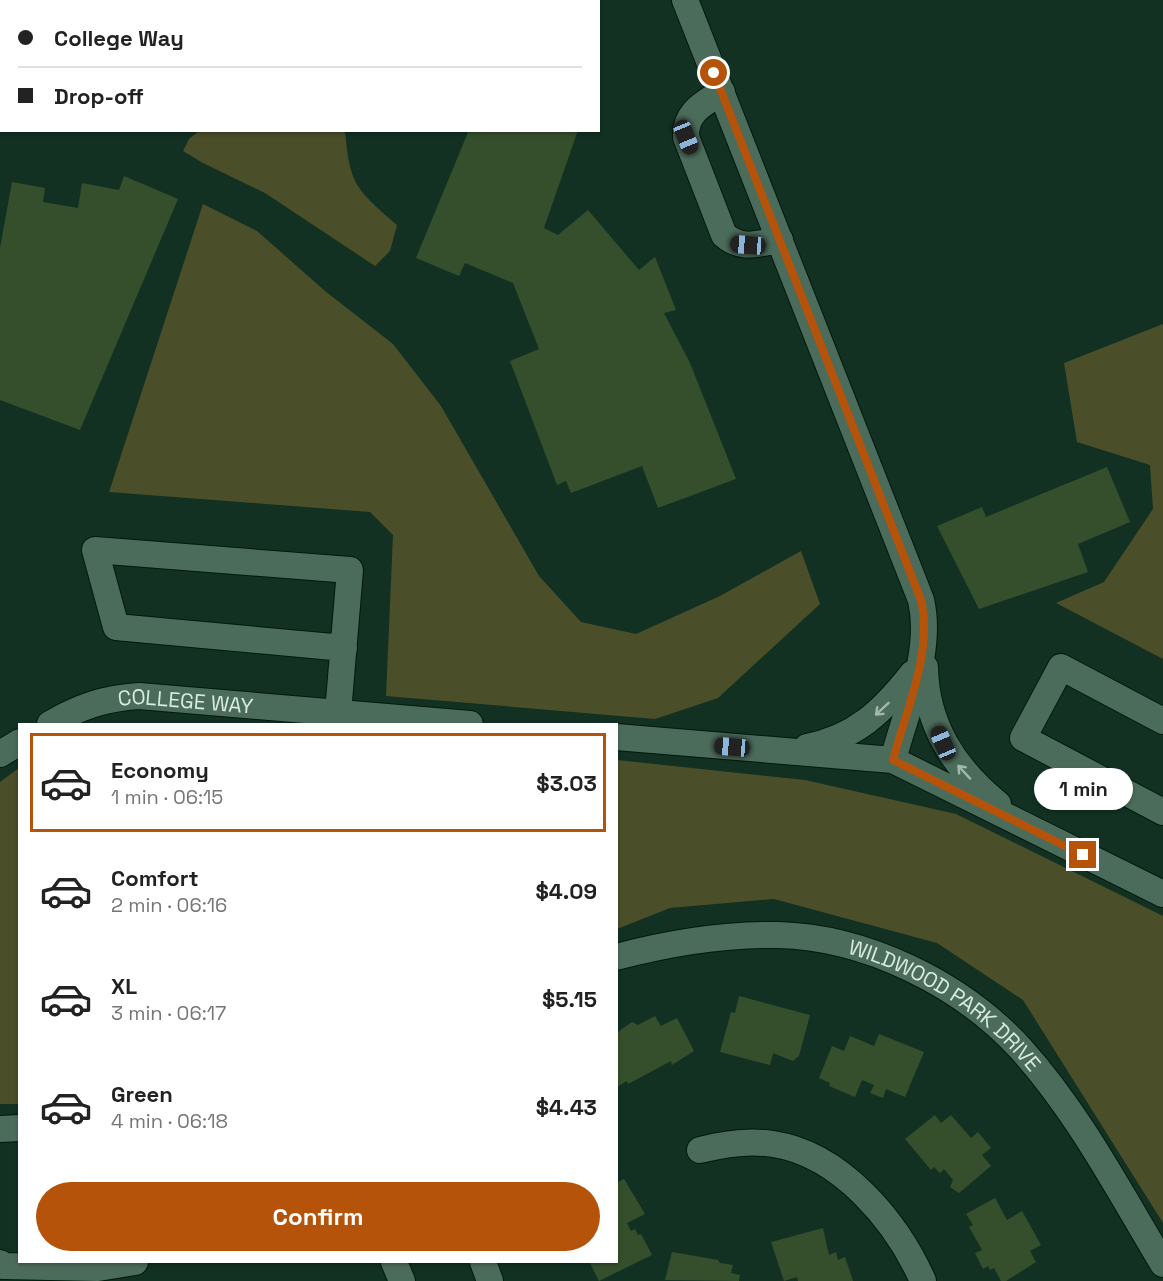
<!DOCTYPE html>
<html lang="en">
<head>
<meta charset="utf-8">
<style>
  :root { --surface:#fff; --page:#f2f2f2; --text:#222; --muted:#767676; --line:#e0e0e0; --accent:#b45309 }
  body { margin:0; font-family:"Space Grotesk",sans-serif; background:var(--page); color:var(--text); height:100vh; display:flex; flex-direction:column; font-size:22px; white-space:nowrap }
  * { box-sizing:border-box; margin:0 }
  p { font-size:20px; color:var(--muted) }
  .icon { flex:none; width:33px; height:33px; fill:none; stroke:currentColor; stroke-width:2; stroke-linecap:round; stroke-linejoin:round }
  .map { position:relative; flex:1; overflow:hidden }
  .sheet { position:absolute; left:18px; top:723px; width:600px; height:540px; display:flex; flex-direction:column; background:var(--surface); border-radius:0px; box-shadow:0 2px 4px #0004 }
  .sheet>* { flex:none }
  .guide { position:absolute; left:0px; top:0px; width:600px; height:132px; box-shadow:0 2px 4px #0004; display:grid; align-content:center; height:132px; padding:0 18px; background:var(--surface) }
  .end { position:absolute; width:27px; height:27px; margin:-14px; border:8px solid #b45309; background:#fff; box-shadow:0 0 0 3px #fff }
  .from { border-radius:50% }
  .bubble { position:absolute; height:42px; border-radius:21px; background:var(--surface); box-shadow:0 2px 4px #0004; font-size:20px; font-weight:700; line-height:42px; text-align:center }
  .car { position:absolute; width:18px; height:36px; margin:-18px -9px; border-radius:8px; box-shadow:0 0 4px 2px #0007; background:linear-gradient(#222 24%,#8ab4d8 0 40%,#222 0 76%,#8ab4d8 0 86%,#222 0) }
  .guide b { display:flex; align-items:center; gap:21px; height:57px; font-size:22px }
  .guide b+b { border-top:2px solid var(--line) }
  .guide i { width:15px; height:15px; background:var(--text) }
  ul { padding:10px 0 0; list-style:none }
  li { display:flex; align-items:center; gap:18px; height:99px; margin:0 12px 9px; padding:0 6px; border:3px solid transparent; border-radius:0px }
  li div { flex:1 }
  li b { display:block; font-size:22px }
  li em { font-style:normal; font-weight:700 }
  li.on { border-color:var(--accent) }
  li>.icon { width:54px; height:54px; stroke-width:1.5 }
  .primary-button { display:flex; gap:12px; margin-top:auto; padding:12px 18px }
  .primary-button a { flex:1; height:69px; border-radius:36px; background:var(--accent); color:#fff; font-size:24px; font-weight:700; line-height:69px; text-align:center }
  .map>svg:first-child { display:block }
  .green { fill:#4a4f29 }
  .building { fill:#354f2c }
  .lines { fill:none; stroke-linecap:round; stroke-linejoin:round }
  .minor-casing { stroke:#00190c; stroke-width:28 }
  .minor { stroke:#4c6c5b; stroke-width:26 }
  .oneway { stroke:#a1b8ab }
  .route { stroke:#b45309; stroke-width:8 }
  .labels { text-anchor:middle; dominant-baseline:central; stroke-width:5; stroke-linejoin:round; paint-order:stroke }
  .street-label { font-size:21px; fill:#d9eae0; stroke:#123123 }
</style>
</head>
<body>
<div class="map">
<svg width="1163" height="1281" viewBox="0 0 1163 1281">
  <rect width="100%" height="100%" fill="#123123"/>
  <g class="green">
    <path d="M200,130L345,131C350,186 356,189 397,225L390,251L375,266L265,193L203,163L183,151L189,139Z"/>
    <polygon points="203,204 257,231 325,291 393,344 441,406 539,576 581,622 636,634 720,596 801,551 820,604 718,698 655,719 386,696 393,535 370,512 109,492"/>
    <polygon points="1163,324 1163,659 1056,603 1104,582 1153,509 1150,465 1077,442 1064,363"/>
    <polygon points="617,760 805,780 956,814 1163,916 1163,1223 1023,1000 937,943 774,899 670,908 617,929"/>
    <polygon points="19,768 19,1104 0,1104 0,782"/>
  </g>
  <g class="building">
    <polygon points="469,130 578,130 544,228 558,235 588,210 639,270 655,257 676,310 664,313 690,363 736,479 658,508 642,466 571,493 566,481 557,485 510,361 539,349 513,283 465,263 459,276 416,258"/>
    <polygon points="124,176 178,199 80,430 0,400 0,248 12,182 45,188 43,202 78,208 82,183 119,190"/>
    <polygon points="1107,467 1130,522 1078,544 1088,572 979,609 937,526 982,507 986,517"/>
    <polygon points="739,996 810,1015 799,1056 793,1061 773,1053 770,1065 720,1052 731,1012 735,1013"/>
    <polygon points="655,1016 661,1026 677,1018 694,1051 672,1065 671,1061 628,1084 627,1081 617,1087 616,1036 619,1031 632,1022 638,1025"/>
    <polygon points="879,1034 924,1052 905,1097 886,1089 883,1098 870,1093 874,1085 862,1080 855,1097 829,1086 830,1083 819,1078 832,1046 844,1051 850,1036 874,1046"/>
    <polygon points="935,1115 941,1123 951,1115 971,1138 978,1132 991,1148 982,1155 991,1166 959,1193 950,1187 953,1180 944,1169 940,1173 934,1167 931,1170 905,1139"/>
    <polygon points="624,1179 645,1214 627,1223 631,1231 635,1229 638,1235 641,1234 652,1255 599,1281 590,1263 616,1262 616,1183"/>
    <polygon points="995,1198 1007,1220 1022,1211 1041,1245 1030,1251 1036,1262 1006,1281 1001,1281 994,1268 990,1270 988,1266 983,1269 975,1253 982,1250 969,1227 973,1225 966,1214"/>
    <polygon points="823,1228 829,1255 836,1252 838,1260 845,1257 853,1281 798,1281 797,1277 784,1281 771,1242"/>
    <polygon points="672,1252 718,1260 720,1263 733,1265 731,1273 740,1275 739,1281 665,1280"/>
  </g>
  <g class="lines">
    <g class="minor-casing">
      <g id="minor">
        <path d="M722,92C703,104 685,112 686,137L724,235C743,251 758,243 780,240"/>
        <path d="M925,667C926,725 954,768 998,804"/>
        <polyline points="338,713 350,570 95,550 116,627 344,648"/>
        <polyline points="1163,721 1061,667 1023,738 1163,812"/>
        <path id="s1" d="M50,724C79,707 105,698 139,696L470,724"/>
        <path d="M616,737L893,760C906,710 933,652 921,600L685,0"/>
        <path d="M807,747C855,738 883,711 912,674"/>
        <polyline points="0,754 20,742"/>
        <polyline points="893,760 1163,894"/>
        <path id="s2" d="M616,957C669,943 724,934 778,935C866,937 961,984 1020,1048C1078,1112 1119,1191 1163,1264"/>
        <polyline points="0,1129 20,1128"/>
        <path d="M700,1150C724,1144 748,1140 773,1144C841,1154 897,1222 923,1281"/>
        <polyline points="394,1262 402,1281"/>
        <polyline points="483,1262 490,1281"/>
        <polyline points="0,1263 4,1266 98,1268 135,1262"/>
      </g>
    </g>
    <use href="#minor" class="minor"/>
  </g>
  <defs><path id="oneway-shaft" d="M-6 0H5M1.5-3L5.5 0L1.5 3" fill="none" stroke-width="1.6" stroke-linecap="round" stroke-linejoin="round" transform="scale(1.5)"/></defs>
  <g class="oneway">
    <use href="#oneway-shaft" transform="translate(882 709) rotate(137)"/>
    <use href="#oneway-shaft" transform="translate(964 772) rotate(-133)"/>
  </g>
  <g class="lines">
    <path class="route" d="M714,73L921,600C933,652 906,710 893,760L1083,855"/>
  </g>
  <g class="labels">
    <g class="street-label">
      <text stroke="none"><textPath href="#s1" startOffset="141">COLLEGE WAY</textPath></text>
      <text stroke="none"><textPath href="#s2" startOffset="350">WILDWOOD PARK DRIVE</textPath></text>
    </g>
  </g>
</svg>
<i class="end from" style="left:714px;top:73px"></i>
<i class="end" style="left:1083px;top:855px"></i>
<div class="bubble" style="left:1034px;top:768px;width:99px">1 min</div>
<i class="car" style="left:686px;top:137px;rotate:158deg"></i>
<i class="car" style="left:748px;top:245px;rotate:274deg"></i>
<i class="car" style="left:943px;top:743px;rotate:337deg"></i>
<i class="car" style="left:732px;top:747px;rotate:275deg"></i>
<div class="guide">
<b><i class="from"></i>College Way</b>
<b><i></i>Drop-off</b>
</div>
<section class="sheet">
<ul>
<li class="on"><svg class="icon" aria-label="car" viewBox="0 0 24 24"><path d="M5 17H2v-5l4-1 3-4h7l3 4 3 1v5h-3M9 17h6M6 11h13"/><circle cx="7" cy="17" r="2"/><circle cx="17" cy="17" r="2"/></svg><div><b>Economy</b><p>1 min · 06:15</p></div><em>$3.03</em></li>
<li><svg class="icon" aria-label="car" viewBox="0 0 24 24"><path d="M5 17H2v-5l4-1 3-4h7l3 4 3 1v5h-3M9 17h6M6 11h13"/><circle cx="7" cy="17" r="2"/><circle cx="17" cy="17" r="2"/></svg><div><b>Comfort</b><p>2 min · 06:16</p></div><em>$4.09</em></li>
<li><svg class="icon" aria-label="car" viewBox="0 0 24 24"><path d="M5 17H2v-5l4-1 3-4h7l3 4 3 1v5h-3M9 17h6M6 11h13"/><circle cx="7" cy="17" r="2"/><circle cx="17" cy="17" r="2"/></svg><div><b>XL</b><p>3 min · 06:17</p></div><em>$5.15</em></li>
<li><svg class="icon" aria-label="car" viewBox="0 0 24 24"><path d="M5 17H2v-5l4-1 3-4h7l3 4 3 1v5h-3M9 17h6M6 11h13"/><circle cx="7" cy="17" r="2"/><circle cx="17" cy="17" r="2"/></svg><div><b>Green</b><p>4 min · 06:18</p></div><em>$4.43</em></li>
</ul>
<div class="primary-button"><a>Confirm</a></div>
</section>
</div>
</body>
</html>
